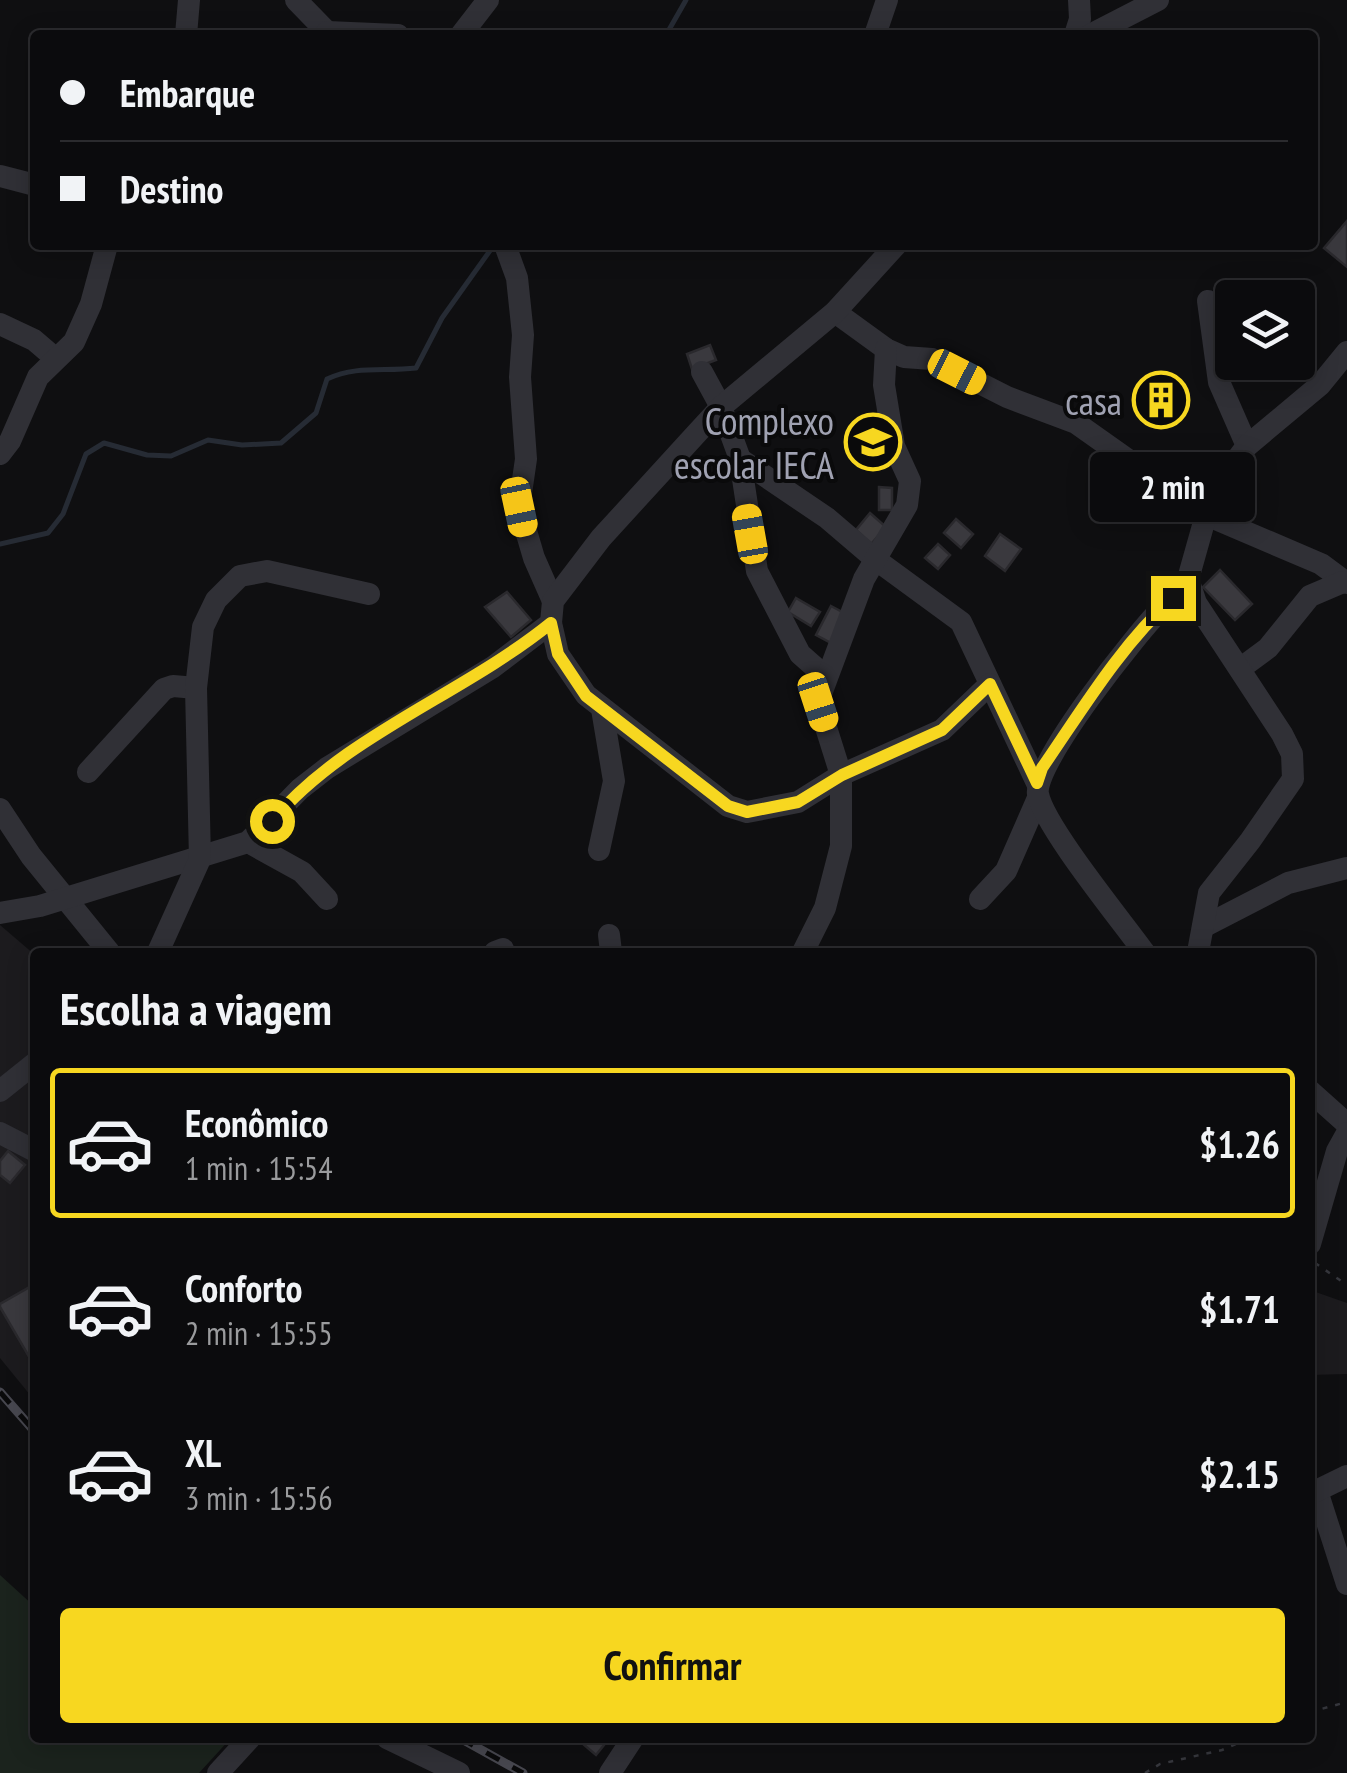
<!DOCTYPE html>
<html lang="pt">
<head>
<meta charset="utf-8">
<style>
  :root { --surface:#0b0b0d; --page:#19191b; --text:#f1f3f6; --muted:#9a9b9d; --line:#2b2b2e; --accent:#f7d720 }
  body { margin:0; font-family:"PT Sans Narrow",sans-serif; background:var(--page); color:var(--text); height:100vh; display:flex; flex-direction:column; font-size:38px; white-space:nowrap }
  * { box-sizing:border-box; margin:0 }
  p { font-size:32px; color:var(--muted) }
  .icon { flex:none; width:55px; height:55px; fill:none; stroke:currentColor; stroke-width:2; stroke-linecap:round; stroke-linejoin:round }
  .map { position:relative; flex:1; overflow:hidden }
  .sheet { position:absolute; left:30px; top:948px; width:1285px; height:795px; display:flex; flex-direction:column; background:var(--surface); border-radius:10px; box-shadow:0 5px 25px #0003,0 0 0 2px var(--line) }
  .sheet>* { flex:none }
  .banner { position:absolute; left:30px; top:30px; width:1288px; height:220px; border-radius:10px; box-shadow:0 5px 25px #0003,0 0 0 2px var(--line); display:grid; align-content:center; height:220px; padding:0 30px; background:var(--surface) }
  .fabs { position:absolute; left:1215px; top:280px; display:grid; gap:20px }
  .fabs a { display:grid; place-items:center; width:100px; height:100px; border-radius:10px; background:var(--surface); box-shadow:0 5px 25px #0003,0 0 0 2px var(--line); font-size:50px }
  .end { position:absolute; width:45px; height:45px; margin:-22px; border:12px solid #f7d720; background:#111; box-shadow:0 0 0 5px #111 }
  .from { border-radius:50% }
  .bubble { position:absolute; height:70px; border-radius:10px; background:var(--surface); box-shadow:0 5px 25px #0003,0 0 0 2px var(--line); font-size:32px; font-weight:800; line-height:70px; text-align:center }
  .car { position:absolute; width:30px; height:60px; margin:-30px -15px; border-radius:12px; box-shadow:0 0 8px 2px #0007; background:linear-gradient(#f5c518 24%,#345 0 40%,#f5c518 0 76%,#345 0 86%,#f5c518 0) }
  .banner b { display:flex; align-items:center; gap:35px; height:95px; font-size:38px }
  .banner b+b { border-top:2px solid var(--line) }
  .banner i { width:25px; height:25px; background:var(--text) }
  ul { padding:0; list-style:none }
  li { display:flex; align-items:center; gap:30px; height:150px; margin:0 20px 15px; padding:0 10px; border:5px solid transparent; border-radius:10px }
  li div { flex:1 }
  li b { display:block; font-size:38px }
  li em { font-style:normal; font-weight:800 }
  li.current { border-color:var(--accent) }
  li>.icon { width:90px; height:90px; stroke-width:1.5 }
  h2 { padding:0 30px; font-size:45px; line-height:120px }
  .action { display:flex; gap:20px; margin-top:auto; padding:20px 30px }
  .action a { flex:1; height:115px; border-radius:10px; background:var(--accent); color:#111; font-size:40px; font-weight:800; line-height:115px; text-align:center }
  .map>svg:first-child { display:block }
  .built { fill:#1c1b1e }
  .green { fill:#1b231d }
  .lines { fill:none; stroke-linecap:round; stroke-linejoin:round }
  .stream { stroke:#262b34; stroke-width:5 }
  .building { fill:#3a393e; stroke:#2a292d; stroke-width:2.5 }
  .path { stroke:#36373d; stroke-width:2.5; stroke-dasharray:5 8; stroke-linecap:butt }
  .minor { stroke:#303036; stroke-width:22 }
  .rail-casing { stroke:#47474f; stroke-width:9 }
  .rail { stroke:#0a0a0b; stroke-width:5; stroke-dasharray:15; stroke-linecap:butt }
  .route { stroke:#f7d720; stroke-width:12 }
  .labels { text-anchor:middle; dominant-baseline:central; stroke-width:8; stroke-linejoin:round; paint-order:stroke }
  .poi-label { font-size:38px; fill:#a0a2b2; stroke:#0a0a0b; text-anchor:end }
</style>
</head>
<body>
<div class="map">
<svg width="1347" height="1773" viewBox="0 0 1347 1773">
  <rect width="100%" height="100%" fill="#0f0f11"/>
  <g class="built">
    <polygon points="0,925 35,955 35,1401 0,1358"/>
    <polygon points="1310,1290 1347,1303 1347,1374 1310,1375"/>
  </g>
  <polygon class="green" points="0,1575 35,1607 35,1738 231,1738 199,1773 0,1773"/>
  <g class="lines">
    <g class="stream">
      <polyline points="666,35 686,0"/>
      <path d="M0,544L48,533L63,514L86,454L104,443L147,455L171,456L208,440L242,445L281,443L316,413L327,379C357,365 384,372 416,368L442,318L494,245"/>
    </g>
  </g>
  <g class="building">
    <polygon points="1347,221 1347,267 1324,248"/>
    <polygon points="710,345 716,360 692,369 687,354"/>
    <polygon points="1157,388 1175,404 1166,414 1148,396"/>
    <polygon points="861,424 887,437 881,454 855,439"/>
    <polygon points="879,487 892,488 892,510 879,510"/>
    <polygon points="870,513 886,527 871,544 856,530"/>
    <polygon points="956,519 973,534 961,548 944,533"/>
    <polygon points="1000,534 1021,549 1005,571 985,556"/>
    <polygon points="938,544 950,555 938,569 925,558"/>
    <polygon points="1220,570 1252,604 1235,620 1203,587"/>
    <polygon points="507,592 531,620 511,637 485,607"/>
    <polygon points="796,598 820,612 811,626 788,612"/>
    <polygon points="831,606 848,615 833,644 816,635"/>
    <polygon points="8,1151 25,1165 10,1183 0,1175 0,1161"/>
    <polygon points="35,1284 35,1367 0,1307 0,1304"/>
    <polygon points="576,1738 605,1738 608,1740 596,1755"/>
  </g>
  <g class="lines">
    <g class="path">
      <polyline points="1315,1263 1347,1285"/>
      <polyline points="1310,1712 1347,1702"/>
      <polyline points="1145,1773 1160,1764 1222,1750 1250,1738"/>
    </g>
    <g class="minor">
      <polyline points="296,0 330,35"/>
      <polyline points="327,32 398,35"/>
      <polyline points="186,35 189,0"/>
      <polyline points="461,35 488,0"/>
      <polyline points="875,35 887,0"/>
      <polyline points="1075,35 1080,19 1079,0"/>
      <polyline points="1090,35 1158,0"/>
      <polyline points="0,176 35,185"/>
      <polyline points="505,245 517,278 523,335 520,377 526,459 519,507 534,558 553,601"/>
      <polyline points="1208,301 1219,382 1247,446"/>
      <polyline points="835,312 886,349 904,357 932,359 1007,397 1076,423 1206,515 1321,564 1347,583"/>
      <polyline points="0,324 34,340 55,358"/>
      <polyline points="702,372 721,407 740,459 757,571 800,654 826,677"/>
      <polyline points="0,454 10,441 38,377 74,342 91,304 107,245"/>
      <polyline points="740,459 827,518 875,559 961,622 1037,783"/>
      <polyline points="551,623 558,654 586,695 728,806 747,812 798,802 841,775 942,730 990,684"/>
      <polyline points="1241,668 1268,648 1310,596 1343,582"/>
      <polyline points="88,772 164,689 173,686 196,688"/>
      <polyline points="0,809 31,856 109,952"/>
      <polyline points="248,842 302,872 327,899"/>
      <polyline points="599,850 614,781 602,709"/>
      <polyline points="980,899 1006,871 1038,798"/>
      <polyline points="0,913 40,906 248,842 300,789 327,768 493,667 551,623 553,601 601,538 697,433 721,407 835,312 896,245"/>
      <polyline points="1203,927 1288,883 1347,868"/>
      <polyline points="609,935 611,952"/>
      <polyline points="158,952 200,859 196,688 203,627 216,600 240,576 267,571 369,594"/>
      <polyline points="495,952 503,949"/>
      <polyline points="803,952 825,908 841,846 841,775 818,702 864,579 907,505 910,481 894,446 884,385 886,349"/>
      <path d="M1144,952C1121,920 1044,826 1038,794C1032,765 1139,630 1164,606C1172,598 1180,594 1189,589"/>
      <polyline points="1198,952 1209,893 1250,841 1293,779 1292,754 1282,734 1196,603 1188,579 1206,515 1222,479 1247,446 1320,385 1347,352"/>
      <polyline points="0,1091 35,1063"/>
      <polyline points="1310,1091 1347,1124"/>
      <polyline points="0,1133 35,1151"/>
      <polyline points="1310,1244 1337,1151 1347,1133"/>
      <polyline points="1317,1491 1347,1584"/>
      <polyline points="1310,1494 1347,1476"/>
      <polyline points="387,1738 459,1773"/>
      <polyline points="218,1773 250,1738"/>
      <polyline points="610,1773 633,1738"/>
    </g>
    <g class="rail-casing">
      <g id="rail">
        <polyline points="0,1392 35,1432"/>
        <polyline points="460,1738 523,1773"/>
      </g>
    </g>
    <use href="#rail" class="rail"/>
  </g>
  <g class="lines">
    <path class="route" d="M272,821C346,734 462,695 551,623L558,654L586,696L728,806L747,812L798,802L842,775L942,730L990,684L1037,783L1042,768C1082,710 1120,646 1173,598"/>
  </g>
  <defs>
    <g id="building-ring" transform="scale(2.875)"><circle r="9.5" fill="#0a0a0b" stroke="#f7d720" stroke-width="1.5"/><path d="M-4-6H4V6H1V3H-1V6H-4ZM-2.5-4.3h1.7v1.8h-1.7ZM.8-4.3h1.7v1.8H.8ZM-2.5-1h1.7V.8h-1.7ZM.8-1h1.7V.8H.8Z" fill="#f7d720"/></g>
    <g id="school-ring" transform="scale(2.875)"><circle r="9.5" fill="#0a0a0b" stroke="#f7d720" stroke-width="1.5"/><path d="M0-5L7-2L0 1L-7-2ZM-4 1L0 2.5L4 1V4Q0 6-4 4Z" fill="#f7d720"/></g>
  </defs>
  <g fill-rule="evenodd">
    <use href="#building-ring" x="1161" y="400"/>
    <use href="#school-ring" x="873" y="442"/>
  </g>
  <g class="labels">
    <g class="poi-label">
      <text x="1122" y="400">casa</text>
      <text x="834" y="420">Complexo<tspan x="834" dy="44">escolar IECA</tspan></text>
    </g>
  </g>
</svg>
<div class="fabs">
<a><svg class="icon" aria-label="layers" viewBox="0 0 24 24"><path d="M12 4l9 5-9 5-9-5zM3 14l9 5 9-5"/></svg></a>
</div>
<i class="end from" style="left:272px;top:821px"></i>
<i class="end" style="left:1173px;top:598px"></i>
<div class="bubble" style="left:1090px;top:452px;width:165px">2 min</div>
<i class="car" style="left:957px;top:372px;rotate:117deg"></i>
<i class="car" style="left:519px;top:507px;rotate:168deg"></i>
<i class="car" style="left:750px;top:534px;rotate:350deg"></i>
<i class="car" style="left:818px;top:702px;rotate:162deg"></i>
<div class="banner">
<b><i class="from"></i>Embarque</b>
<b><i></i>Destino</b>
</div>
<section class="sheet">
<h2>Escolha a viagem</h2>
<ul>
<li class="current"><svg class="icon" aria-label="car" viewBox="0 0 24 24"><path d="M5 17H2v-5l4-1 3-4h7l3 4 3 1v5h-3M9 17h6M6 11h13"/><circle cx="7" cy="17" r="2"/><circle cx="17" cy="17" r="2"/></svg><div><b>Econômico</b><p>1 min · 15:54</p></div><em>$1.26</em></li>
<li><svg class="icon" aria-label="car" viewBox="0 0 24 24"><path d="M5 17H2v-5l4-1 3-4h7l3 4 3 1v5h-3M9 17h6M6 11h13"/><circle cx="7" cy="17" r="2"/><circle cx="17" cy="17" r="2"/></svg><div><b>Conforto</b><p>2 min · 15:55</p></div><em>$1.71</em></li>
<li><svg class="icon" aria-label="car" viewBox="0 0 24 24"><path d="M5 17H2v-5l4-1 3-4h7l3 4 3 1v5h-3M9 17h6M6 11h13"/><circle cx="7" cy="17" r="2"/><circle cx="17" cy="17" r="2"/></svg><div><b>XL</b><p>3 min · 15:56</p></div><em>$2.15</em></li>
</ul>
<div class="action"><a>Confirmar</a></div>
</section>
</div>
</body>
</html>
